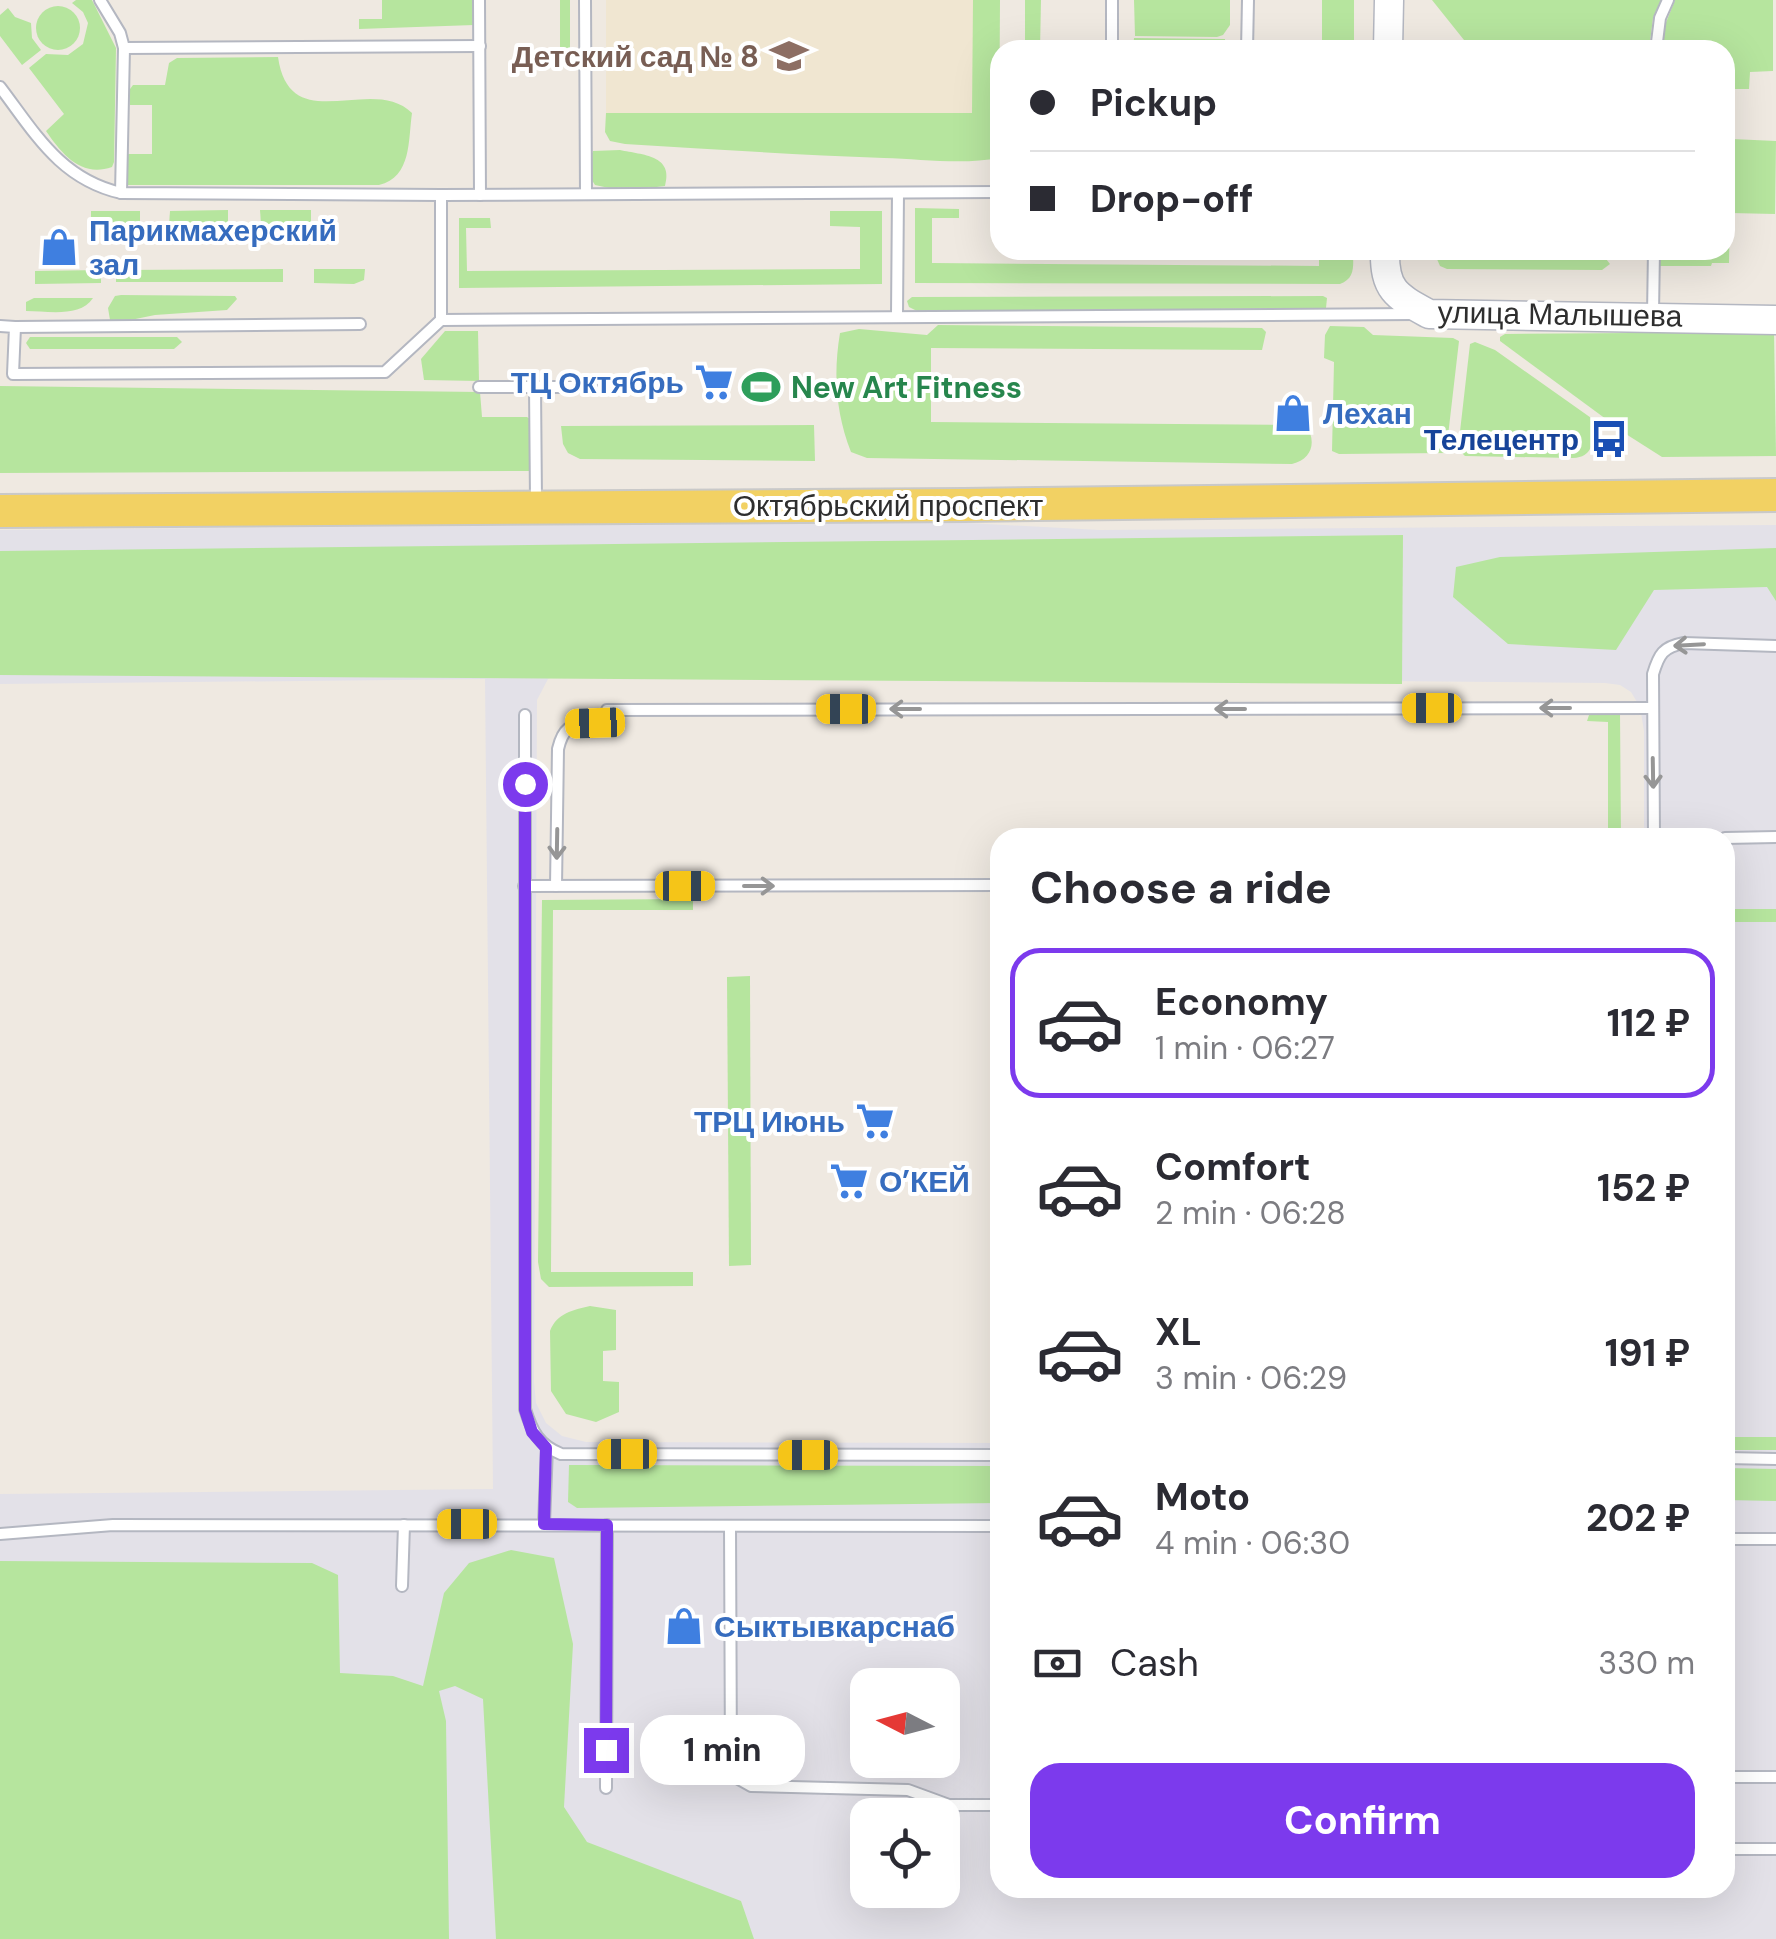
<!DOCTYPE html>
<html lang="en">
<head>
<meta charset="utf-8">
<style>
  :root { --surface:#fff; --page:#f7f7f7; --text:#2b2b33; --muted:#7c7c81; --line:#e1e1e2; --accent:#7c3aed }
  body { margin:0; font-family:"DM Sans",sans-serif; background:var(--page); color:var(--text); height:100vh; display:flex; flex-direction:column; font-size:38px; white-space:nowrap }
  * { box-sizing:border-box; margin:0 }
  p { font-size:32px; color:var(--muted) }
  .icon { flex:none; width:55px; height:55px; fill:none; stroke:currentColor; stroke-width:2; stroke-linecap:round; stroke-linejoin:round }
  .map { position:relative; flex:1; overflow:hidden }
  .drawer { position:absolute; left:990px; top:828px; width:745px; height:1070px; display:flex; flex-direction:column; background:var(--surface); border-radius:30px; box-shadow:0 10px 40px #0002 }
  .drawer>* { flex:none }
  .guide { position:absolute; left:990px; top:40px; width:745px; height:220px; border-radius:30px; box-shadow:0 10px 40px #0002; display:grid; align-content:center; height:220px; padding:0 40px; background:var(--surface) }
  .needle { width:65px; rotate:276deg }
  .tools { position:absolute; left:850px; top:1668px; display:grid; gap:20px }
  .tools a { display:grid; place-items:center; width:110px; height:110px; border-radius:20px; background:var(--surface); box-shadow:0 10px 40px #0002; font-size:50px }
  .end { position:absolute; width:45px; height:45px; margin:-22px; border:12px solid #7c3aed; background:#fff; box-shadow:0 0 0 5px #fff }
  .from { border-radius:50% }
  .bubble { position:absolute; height:70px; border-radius:30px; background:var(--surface); box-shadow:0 10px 40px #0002; font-size:32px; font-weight:700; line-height:70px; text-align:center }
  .car { position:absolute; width:30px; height:60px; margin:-30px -15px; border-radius:12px; box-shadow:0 0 8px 2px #0007; background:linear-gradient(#f5c518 24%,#345 0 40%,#f5c518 0 76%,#345 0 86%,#f5c518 0) }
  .guide b { display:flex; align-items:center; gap:35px; height:95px; font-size:38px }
  .guide b+b { border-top:2px solid var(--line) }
  .guide i { width:25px; height:25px; background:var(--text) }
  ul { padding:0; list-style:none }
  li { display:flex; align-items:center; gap:30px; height:150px; margin:0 20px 15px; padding:0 20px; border:5px solid transparent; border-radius:30px }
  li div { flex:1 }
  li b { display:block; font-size:38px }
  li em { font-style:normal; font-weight:700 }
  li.current { border-color:var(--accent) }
  li>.icon { width:90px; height:90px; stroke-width:1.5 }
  h2 { padding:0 40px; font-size:45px; line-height:120px }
  .pay { display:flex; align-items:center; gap:25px; height:110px; padding:0 40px; font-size:38px }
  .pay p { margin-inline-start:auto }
  .action { display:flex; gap:20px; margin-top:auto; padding:20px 40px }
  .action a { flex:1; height:115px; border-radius:30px; background:var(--accent); color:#fff; font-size:40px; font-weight:700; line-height:115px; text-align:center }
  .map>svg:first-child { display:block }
  .industrial { fill:#e3e1e8; fill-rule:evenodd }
  .education { fill:#f0e6d1 }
  .green { fill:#b6e59e }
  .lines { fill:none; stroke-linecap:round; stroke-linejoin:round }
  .lane-casing { stroke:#b4b7c1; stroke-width:14 }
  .secondary-casing { stroke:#b4b7c1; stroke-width:31 }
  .primary-casing { stroke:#c9c9c9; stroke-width:36 }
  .lane { stroke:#fff; stroke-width:10 }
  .secondary { stroke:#fff; stroke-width:28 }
  .primary { stroke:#f2d163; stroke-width:32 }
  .oneway { stroke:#969696 }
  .route { stroke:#7c3aed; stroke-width:12 }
  .labels { text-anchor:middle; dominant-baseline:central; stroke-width:8; stroke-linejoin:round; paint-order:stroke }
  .education-label { font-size:30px; font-weight:bold; fill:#785e54; stroke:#fff; text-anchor:end }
  .shop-label { font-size:30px; font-weight:bold; fill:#366cbe; stroke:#fff; text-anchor:start }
  .street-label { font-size:30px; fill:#2e2e2e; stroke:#fff }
  .leisure-label { font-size:30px; font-weight:bold; fill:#27864d; stroke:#fff; text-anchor:start }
  .transit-label { font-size:30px; font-weight:bold; fill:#164399; stroke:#fff; text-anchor:end }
</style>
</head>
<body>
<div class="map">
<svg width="1776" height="1939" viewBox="0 0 1776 1939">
  <rect width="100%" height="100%" fill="#efe9e1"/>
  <path class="industrial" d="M949,522L1100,530L1776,525V1939H0V1494L493,1489L485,679L0,684V530ZM560,674L1605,683L1620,685L1631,692L1640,707L1644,731V837L1725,838V1888H1000V1443L586,1442L562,1436L546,1423L536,1403L534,1382L537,700L548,679ZM868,1685H942V1760H868ZM868,1815H942V1890H868Z"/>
  <rect class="education" x="606" y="0" width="367" height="113"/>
  <g class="green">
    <path d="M76,0H92L116,48L114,162L112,167C81,178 62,154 46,131L64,114L29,68L46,54L68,55L83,44L88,23L83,12L72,3Z"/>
    <polygon points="382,0 474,0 474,25 359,29 359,19 382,19"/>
    <polygon points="560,0 570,0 570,49 560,48"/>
    <path d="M973,0H1000L999,158C963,165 921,159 884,158C797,155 711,149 625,144L610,141L605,132L606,113H972Z"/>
    <polygon points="1025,0 1041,0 1040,50 1025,50"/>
    <polygon points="1134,0 1230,0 1230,25 1223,35 1217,37 1135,36"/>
    <rect x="1322" y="0" width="32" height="50"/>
    <polygon points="1432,0 1661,0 1653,18 1649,50 1472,50"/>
    <polygon points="1675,0 1773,0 1773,71 1750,72 1749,89 1733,89 1732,139 1776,141 1775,214 1730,213 1729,263 1712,263 1711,266 1658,266 1658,250 1725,250 1725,50 1661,50 1663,30"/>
    <circle cx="58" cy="28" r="22"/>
    <polygon points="8,8 15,17 31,23 32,38 41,50 22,65 0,36 0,15"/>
    <polygon points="1134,38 1225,39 1225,50 1133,50"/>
    <path d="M278,57C290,140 372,73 412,113C408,140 412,177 379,185H126L128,154H152V105H130V89L133,85H165L169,63L177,58Z"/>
    <path d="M620,150C643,155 674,155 665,186L623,191L595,185C587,173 587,164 593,151Z"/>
    <path d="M915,208L959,209V218H932V263L1319,266V250H1353C1353,265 1356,278 1340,284L915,283Z"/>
    <polygon points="228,210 228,225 169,225 170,211"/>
    <polygon points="260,210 311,210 311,224 261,224"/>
    <rect x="91" y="211" width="49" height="14"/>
    <polygon points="830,211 882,211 882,284 459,288 459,218 490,218 491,228 466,228 467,271 860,269 860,227 830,226"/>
    <polygon points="1433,250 1599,250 1610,264 1602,270 1447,269 1440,266"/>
    <polygon points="283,269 283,282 116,282 116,270"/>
    <polygon points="314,269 365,269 364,280 354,284 314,283"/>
    <polygon points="101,270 101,283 35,284 35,271"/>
    <polygon points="121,295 235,296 237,299 227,310 155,315 116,323 110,320 108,308 115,296"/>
    <polygon points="1323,296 1327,298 1326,308 917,311 909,307 907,301 912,297"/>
    <path d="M34,298H93C80,318 47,311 26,311V302Z"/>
    <path d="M938,325L1262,328L1266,332L1262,350L931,348V422L1306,425C1317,442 1312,459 1292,464L867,458L851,452C836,414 833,374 840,333L859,329L927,335Z"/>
    <polygon points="1330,326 1364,327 1373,335 1453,338 1459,341 1446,453 1339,454 1332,451 1334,362 1324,358 1325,335"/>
    <polygon points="445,331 478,331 479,381 424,380 421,359"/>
    <polygon points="1774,332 1776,456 1662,457 1629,436 1500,341 1500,337 1505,334"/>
    <polygon points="30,337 177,337 182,342 174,349 30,349 26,343"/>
    <path d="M1475,342L1495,350L1594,420L1597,426C1592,443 1593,457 1573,458L1465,456L1458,449L1470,344Z"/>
    <polygon points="0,386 480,392 482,417 527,417 530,419 529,471 0,473"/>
    <polygon points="814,425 815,461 580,459 568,453 563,444 561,426"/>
    <polygon points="1403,535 1402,684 0,675 0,551"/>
    <polygon points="1776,548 1776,601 1767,587 1654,590 1616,650 1508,644 1453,597 1456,567 1500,557"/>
    <polygon points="1617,711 1620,713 1621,837 1608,837 1608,722 1587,721 1590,712"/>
    <polygon points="693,899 693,910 553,910 551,1272 693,1272 693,1286 549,1287 541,1279 538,1262 542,900"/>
    <rect x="1725" y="909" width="51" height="13"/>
    <polygon points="750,976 751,1265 729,1266 727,977"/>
    <path d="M590,1306L616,1310V1350L603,1351V1381L619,1382V1412L596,1422L566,1414L551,1391L550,1331C557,1313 573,1310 590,1306Z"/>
    <rect x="1725" y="1437" width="51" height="13"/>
    <polygon points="569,1465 1000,1466 1000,1503 577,1508 568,1502"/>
    <polygon points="1725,1468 1776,1469 1776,1501 1725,1500"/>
    <polygon points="511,1550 554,1558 573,1644 564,1807 587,1842 741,1901 754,1939 496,1939 483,1699 455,1686 439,1691 446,1721 449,1939 0,1939 0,1561 312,1563 338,1575 340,1673 393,1676 423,1686 444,1593 469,1563"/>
  </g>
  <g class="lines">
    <g class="lane-casing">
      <g id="lane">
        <polyline points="100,0 120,33 124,48 121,193"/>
        <polyline points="479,0 480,195"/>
        <polyline points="585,0 586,194"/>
        <polyline points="124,48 480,46"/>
        <polyline points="1112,50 1112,0"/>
        <polyline points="1247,50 1248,0"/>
        <polyline points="1656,50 1660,18 1668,0"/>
        <path d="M0,87C35,133 60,179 121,193L441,195L1000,192"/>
        <polyline points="441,195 441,320"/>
        <polyline points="1653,314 1654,250"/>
        <polyline points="897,316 898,193"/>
        <polyline points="0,326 15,327 13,374 385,372 441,320 1415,314"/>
        <polyline points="15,327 360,324"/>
        <polyline points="479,387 592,387"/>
        <polyline points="535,387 536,501"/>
        <path d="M525,715V1409C532,1432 539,1445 561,1454L1000,1455"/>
        <path d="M1654,838L1653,674C1659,654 1663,647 1684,643L1776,646"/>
        <polyline points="1725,838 1776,837"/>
        <polyline points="524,886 1000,885"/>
        <path d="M556,886L558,749C566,716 579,730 603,720L607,710L1652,708"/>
        <polyline points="1725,1458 1776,1459"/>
        <polyline points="544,1524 547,1448"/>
        <polyline points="730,1526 731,1767 735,1777 751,1786 908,1790 949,1805 1000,1805"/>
        <polyline points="0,1534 113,1525 1000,1526"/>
        <polyline points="1725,1539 1776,1539"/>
        <polyline points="402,1586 404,1525"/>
        <polyline points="1725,1777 1776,1777"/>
        <polyline points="606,1788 607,1525"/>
        <polyline points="1725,1849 1776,1849"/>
      </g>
    </g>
    <g class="secondary-casing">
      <g id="secondary">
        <polyline points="1388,50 1389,0"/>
        <path d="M1385,250C1384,290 1396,296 1429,314L1776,320"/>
      </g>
    </g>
    <g class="primary-casing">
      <polyline id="primary" points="0,511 964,505 1776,495"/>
    </g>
    <use href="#lane" class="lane"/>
    <use href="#secondary" class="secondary"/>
    <use href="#primary" class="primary"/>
  </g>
  <defs><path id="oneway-shaft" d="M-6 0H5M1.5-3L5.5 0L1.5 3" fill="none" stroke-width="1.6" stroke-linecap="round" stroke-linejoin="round" transform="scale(2.5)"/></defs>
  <g class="oneway">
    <use href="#oneway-shaft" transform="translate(1689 645) rotate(177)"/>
    <use href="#oneway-shaft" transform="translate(1555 708) rotate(180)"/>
    <use href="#oneway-shaft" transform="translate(905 709) rotate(180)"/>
    <use href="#oneway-shaft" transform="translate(1230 709) rotate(180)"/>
    <use href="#oneway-shaft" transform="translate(1653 773) rotate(89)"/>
    <use href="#oneway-shaft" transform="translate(557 844) rotate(91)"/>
    <use href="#oneway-shaft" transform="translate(759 886)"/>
  </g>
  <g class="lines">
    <polyline class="route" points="525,784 525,1410 532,1432 546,1448 544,1524 607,1525 606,1750"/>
  </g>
  <defs>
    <g id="school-bare" transform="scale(3)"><path d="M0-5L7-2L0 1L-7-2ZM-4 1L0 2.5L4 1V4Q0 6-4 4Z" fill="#8d6e63" stroke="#fff" stroke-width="2.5" paint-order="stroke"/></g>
    <g id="shop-bare" transform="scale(3)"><path d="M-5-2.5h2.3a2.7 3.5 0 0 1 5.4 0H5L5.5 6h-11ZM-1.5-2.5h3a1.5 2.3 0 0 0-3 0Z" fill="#3f7fe0" stroke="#fff" stroke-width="2.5" paint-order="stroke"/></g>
    <g id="supermarket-bare" transform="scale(3)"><path d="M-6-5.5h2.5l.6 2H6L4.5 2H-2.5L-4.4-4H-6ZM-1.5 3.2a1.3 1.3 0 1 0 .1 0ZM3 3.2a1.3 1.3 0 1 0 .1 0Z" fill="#3f7fe0" stroke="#fff" stroke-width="2.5" paint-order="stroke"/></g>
    <g id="stadium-bare" transform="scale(3)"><path d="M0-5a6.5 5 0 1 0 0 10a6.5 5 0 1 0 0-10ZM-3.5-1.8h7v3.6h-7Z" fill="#2e9e5b" stroke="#fff" stroke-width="2.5" paint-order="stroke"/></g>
    <g id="bus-bare" transform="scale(3)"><path d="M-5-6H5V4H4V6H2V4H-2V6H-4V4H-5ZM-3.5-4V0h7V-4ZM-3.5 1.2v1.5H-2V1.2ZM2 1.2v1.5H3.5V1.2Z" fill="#1a4fb4" stroke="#fff" stroke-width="2.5" paint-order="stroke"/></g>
  </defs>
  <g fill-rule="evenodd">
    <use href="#school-bare" x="789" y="56"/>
    <use href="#shop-bare" x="59" y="247"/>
    <use href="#supermarket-bare" x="714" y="382"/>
    <use href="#stadium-bare" x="761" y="387"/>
    <use href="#shop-bare" x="1293" y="413"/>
    <use href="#bus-bare" x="1609" y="439"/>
    <use href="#supermarket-bare" x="875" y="1121"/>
    <use href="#supermarket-bare" x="849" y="1181"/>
    <use href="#shop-bare" x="684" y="1626"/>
  </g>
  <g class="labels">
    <g class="education-label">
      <text x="759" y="56">Детский сад № 8</text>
    </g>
    <g class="shop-label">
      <text x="89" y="230">Парикмахерский<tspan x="89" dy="34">зал</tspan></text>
      <text x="684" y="382" text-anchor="end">ТЦ Октябрь</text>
      <text x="1323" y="413">Лехан</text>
      <text x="845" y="1121" text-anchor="end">ТРЦ Июнь</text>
      <text x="879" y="1181">О’КЕЙ</text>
      <text x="714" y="1626">Сыктывкарснаб</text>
    </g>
    <g class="street-label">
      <text transform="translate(1560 314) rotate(1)">улица Малышева</text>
      <text x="888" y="505">Октябрьский проспект</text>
    </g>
    <g class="leisure-label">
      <text x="791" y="387">New Art Fitness</text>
    </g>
    <g class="transit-label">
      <text x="1579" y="439">Телецентр</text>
    </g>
  </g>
</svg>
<div class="tools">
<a><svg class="needle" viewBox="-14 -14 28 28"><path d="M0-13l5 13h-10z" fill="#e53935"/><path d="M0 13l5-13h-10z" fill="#7c7c81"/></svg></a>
<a><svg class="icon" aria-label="locate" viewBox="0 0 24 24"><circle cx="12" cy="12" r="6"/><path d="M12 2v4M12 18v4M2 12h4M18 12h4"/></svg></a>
</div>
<i class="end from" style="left:525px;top:784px"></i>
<i class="end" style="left:606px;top:1750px"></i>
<div class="bubble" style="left:640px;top:1715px;width:165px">1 min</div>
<i class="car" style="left:1432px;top:708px;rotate:270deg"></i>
<i class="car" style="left:846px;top:709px;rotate:270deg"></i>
<i class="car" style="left:595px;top:723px;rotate:268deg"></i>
<i class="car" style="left:685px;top:886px;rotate:90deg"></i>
<i class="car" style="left:627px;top:1454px;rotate:270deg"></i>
<i class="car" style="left:808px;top:1455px;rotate:270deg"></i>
<i class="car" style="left:467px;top:1524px;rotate:270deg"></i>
<div class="guide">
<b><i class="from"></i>Pickup</b>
<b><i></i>Drop-off</b>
</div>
<section class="drawer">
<h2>Choose a ride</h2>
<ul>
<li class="current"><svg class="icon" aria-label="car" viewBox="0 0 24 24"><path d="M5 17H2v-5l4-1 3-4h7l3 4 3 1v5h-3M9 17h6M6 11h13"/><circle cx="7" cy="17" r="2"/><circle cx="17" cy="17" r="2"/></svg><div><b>Economy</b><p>1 min · 06:27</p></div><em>112 ₽</em></li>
<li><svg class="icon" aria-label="car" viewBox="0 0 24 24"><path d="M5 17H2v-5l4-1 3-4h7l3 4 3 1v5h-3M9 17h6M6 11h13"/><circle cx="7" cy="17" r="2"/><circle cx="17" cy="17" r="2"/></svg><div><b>Comfort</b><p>2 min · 06:28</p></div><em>152 ₽</em></li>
<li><svg class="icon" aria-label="car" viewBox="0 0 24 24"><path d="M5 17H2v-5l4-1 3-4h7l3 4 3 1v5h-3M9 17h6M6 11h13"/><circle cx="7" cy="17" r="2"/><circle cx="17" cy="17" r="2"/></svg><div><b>XL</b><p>3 min · 06:29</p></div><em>191 ₽</em></li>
<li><svg class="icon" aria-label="car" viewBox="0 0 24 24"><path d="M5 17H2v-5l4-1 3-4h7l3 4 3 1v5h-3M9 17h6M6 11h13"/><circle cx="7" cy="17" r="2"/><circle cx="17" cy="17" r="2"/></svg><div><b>Moto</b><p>4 min · 06:30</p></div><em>202 ₽</em></li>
</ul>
<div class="pay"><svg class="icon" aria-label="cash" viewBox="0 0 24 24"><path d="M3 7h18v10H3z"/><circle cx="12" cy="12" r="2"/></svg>Cash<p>330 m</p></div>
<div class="action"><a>Confirm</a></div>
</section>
</div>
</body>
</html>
